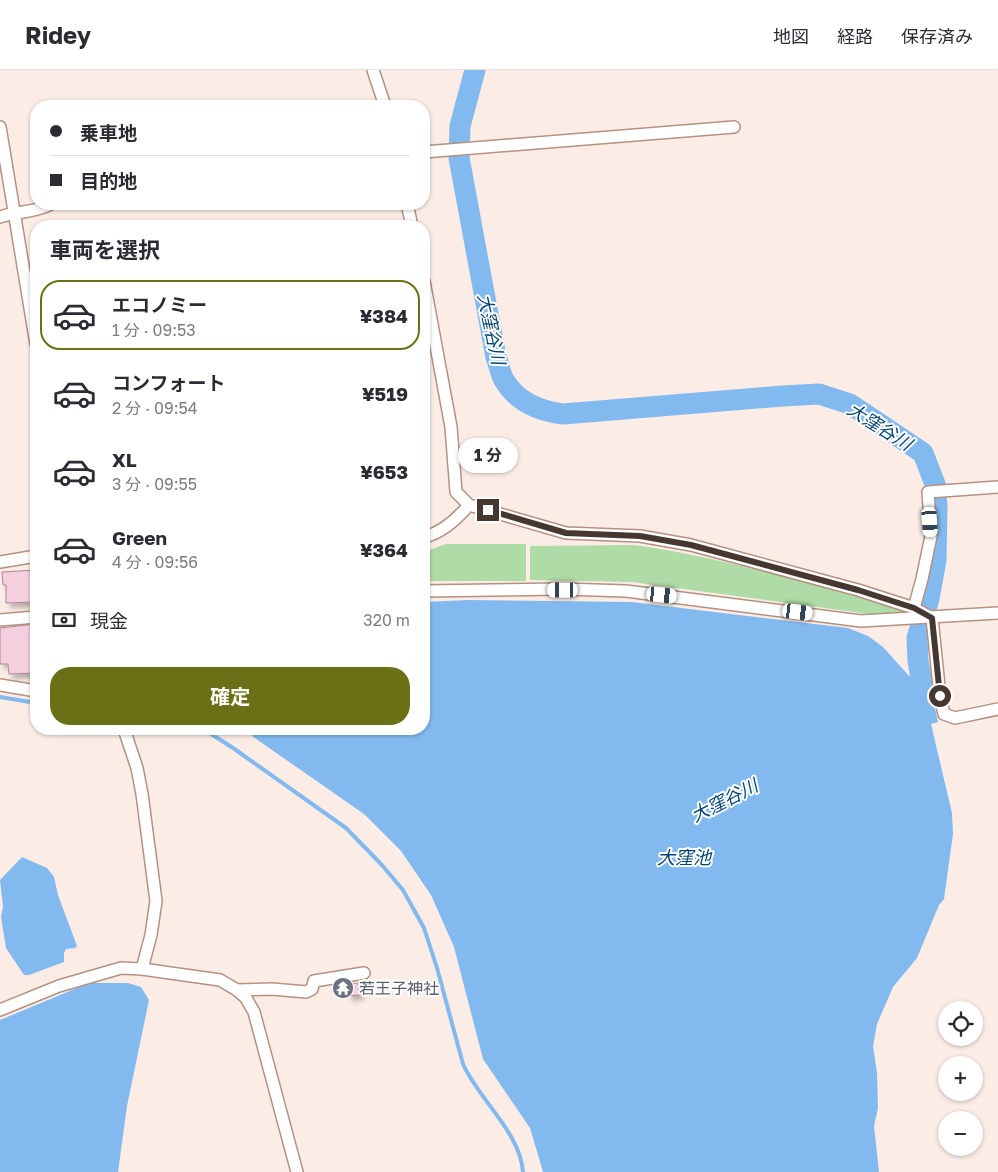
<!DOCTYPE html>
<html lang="ja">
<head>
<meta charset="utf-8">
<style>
  :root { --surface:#fff; --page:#f2f2f3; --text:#2b2b33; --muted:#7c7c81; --line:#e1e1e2; --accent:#6b7016 }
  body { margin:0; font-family:"Golos Text","Noto Sans JP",sans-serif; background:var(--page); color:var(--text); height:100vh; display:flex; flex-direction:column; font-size:19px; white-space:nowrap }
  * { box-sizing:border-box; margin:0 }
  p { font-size:16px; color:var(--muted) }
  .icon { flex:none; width:28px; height:28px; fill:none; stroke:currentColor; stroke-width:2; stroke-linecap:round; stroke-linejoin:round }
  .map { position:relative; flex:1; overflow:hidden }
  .drawer { position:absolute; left:30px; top:150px; width:400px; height:515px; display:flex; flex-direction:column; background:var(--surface); border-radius:20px; box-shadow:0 1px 4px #0004 }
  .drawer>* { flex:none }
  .guide { position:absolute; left:30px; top:30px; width:400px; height:110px; border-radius:20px; box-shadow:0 1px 4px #0004; display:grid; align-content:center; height:110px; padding:0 20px; background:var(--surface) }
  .fabs { position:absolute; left:938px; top:931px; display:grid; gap:10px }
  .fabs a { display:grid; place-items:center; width:45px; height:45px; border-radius:50%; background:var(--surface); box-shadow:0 1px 4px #0004; font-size:25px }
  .end { position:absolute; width:22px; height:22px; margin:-11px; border:6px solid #463730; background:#fff; box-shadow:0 0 0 2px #fff }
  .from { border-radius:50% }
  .bubble { position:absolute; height:35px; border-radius:18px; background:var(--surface); box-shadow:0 1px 4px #0004; font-size:16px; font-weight:700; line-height:35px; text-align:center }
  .car { position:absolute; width:15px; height:30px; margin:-15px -8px; border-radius:6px; box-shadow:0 0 4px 1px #0007; background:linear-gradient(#fff 24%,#345 0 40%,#fff 0 76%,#345 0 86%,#fff 0) }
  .guide b { display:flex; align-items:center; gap:18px; height:48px; font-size:19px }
  .guide b+b { border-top:1px solid var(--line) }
  .guide i { width:12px; height:12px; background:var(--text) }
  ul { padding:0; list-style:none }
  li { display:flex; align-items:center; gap:15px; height:70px; margin:0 10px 8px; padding:0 10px; border:2px solid transparent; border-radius:20px }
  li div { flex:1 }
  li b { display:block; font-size:19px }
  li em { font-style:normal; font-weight:700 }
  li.on { border-color:var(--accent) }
  li>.icon { width:45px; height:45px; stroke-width:1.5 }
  h2 { padding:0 20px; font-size:22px; line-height:60px }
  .pay { display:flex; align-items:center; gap:12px; height:55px; padding:0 20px; font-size:19px }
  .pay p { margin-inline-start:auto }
  .action { display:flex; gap:10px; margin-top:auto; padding:10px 20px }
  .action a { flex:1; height:58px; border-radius:20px; background:var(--accent); color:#fff; font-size:20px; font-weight:700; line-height:58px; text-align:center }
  header { display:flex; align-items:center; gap:30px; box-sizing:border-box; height:70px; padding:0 25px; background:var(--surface); border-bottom:1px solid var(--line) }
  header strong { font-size:24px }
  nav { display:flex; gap:28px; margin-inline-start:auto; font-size:18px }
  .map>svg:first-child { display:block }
  .green { fill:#aedba6 }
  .water { fill:#82baef }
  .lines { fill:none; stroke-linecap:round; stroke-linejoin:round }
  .stream { stroke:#82baef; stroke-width:4 }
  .river { stroke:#82baef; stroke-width:21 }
  .building { fill:#f6cfde; stroke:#ac8796; filter:url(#shadow) }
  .minor-casing { stroke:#b49181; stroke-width:14 }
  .minor { stroke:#fff; stroke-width:11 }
  .route { stroke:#463730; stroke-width:6 }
  .labels { text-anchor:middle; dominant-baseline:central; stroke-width:4; stroke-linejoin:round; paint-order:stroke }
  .worship-label { font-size:16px; fill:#5b616d; stroke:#fdfdfd; text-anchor:start }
  .water-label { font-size:18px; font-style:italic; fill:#034575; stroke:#fdfdfd }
</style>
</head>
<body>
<header>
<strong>Ridey</strong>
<nav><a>地図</a><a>経路</a><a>保存済み</a></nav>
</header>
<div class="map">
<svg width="998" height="1102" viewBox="0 0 998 1102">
  <defs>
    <filter id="shadow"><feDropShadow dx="4.5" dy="4.5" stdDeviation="2.5" flood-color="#0004"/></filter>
  </defs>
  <rect width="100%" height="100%" fill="#fcece6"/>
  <g class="green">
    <polygon points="446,474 526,474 526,511 424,511 424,482"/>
    <path d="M633,475C674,480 713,489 753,499C806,512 857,525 908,542V544L876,545L632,512L530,510V476Z"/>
  </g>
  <g class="water">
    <polygon points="468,530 632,532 848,558 868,566 883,577 909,606 927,602 938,652 931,654 952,743 953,764 944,829 939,835 917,888 893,917 877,954 873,976 877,1003 878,1038 874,1056 879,1102 543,1102 530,1058 483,989 454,877 431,825 401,781 364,744 252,666 252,659 424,659 424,532"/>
    <polygon points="22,787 47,798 54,807 58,825 77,876 75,878 66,879 64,883 64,892 29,905 24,905 6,878 1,847 3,837 0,810"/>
    <polygon points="89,913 128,913 141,917 149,930 127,1036 118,1102 0,1102 0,950"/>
  </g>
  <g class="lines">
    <g class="stream">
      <polyline points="0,627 36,633"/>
      <path d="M193,659L205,660L233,678L346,758L381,794L403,820L424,858L437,898L463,994C479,1030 520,1062 523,1102"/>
    </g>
    <path class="river" d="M475,0L460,56L459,88L496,287C499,294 500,303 504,310C517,332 539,341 563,344L783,326L819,324L850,334L923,383L935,414L937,437L936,490L929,529L917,568L918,591L924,626L918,629"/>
  </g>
  <g class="building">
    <polygon points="36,500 36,532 6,533 6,515 3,515 2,502"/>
    <polygon points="36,554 36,603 9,604 8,594 0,594 0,558"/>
    <polygon points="358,913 359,925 348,926 347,914"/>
  </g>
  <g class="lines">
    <g class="minor-casing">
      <g id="minor">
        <polyline points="373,0 385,36"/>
        <polyline points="0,57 36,274"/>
        <polyline points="424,82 734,57"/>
        <polyline points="407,134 412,156"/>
        <path d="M0,147C17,141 35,143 51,134"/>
        <polyline points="424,211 451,357 456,422 469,435 566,463 640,466 691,475 858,520 914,538 932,548"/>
        <path d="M424,467C442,463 457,449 469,435"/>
        <polyline points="0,492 36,486"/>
        <polyline points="424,521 563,519 626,521 861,551 998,543"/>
        <polyline points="914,538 922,509 931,466 928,422 998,417"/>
        <polyline points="932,548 940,626 944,644 955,648 998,639"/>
        <polyline points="0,550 36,547"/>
        <polyline points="0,615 36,621"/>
        <polyline points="124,659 137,698 142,724 156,831 151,865 142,899"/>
        <polyline points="237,920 272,919 306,922 312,919 314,911 364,903"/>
        <polyline points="0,940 59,916 121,898 142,899 220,910 237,920 246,928 254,942 297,1102"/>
      </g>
    </g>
    <use href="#minor" class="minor"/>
  </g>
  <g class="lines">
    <polyline class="route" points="488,440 566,463 640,466 691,475 858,520 914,538 932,548 940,626"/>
  </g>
  <defs>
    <g id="temple-disc" transform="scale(1.125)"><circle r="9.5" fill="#6b7280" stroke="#fdfdfd"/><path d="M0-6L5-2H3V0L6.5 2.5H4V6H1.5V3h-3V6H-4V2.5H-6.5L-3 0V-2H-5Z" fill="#fff"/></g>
  </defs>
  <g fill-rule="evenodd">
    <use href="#temple-disc" x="343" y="918"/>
  </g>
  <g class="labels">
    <g class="worship-label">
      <text x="359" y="918">若王子神社</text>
    </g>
    <g class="water-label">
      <text transform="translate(492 259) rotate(78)">大窪谷川</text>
      <text transform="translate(880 356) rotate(32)">大窪谷川</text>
      <text transform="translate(724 730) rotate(-27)">大窪谷川</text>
      <text x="684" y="787">大窪池</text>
    </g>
  </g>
</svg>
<div class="fabs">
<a><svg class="icon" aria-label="locate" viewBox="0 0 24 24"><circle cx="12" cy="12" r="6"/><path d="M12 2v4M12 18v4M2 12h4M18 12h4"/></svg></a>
<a>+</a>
<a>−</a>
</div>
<i class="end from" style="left:940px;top:626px"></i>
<i class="end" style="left:488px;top:440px"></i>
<div class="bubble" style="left:458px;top:368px;width:60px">1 分</div>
<i class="car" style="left:930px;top:452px;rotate:176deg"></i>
<i class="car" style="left:563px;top:520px;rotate:270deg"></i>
<i class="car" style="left:662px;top:525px;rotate:96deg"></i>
<i class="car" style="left:798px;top:542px;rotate:97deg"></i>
<div class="guide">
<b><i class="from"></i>乗車地</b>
<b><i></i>目的地</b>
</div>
<section class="drawer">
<h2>車両を選択</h2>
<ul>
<li class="on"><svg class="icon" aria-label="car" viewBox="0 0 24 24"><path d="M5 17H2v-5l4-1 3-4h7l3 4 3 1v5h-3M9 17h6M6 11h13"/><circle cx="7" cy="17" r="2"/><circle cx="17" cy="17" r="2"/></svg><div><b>エコノミー</b><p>1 分 · 09:53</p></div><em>¥384</em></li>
<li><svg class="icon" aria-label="car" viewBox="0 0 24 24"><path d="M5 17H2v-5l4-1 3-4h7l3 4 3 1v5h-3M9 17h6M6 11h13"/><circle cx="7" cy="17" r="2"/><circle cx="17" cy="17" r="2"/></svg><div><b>コンフォート</b><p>2 分 · 09:54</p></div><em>¥519</em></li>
<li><svg class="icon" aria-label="car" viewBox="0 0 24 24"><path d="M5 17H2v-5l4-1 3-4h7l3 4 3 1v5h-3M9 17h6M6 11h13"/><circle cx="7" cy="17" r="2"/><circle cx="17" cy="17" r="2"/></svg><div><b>XL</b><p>3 分 · 09:55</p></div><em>¥653</em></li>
<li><svg class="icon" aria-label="car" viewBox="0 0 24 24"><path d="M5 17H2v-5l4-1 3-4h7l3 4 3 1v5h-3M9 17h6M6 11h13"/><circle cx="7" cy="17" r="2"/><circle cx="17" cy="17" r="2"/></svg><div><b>Green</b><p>4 分 · 09:56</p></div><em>¥364</em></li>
</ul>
<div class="pay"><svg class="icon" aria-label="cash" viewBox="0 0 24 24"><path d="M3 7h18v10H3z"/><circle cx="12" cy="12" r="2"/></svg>現金<p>320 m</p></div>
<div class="action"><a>確定</a></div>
</section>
</div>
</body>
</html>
